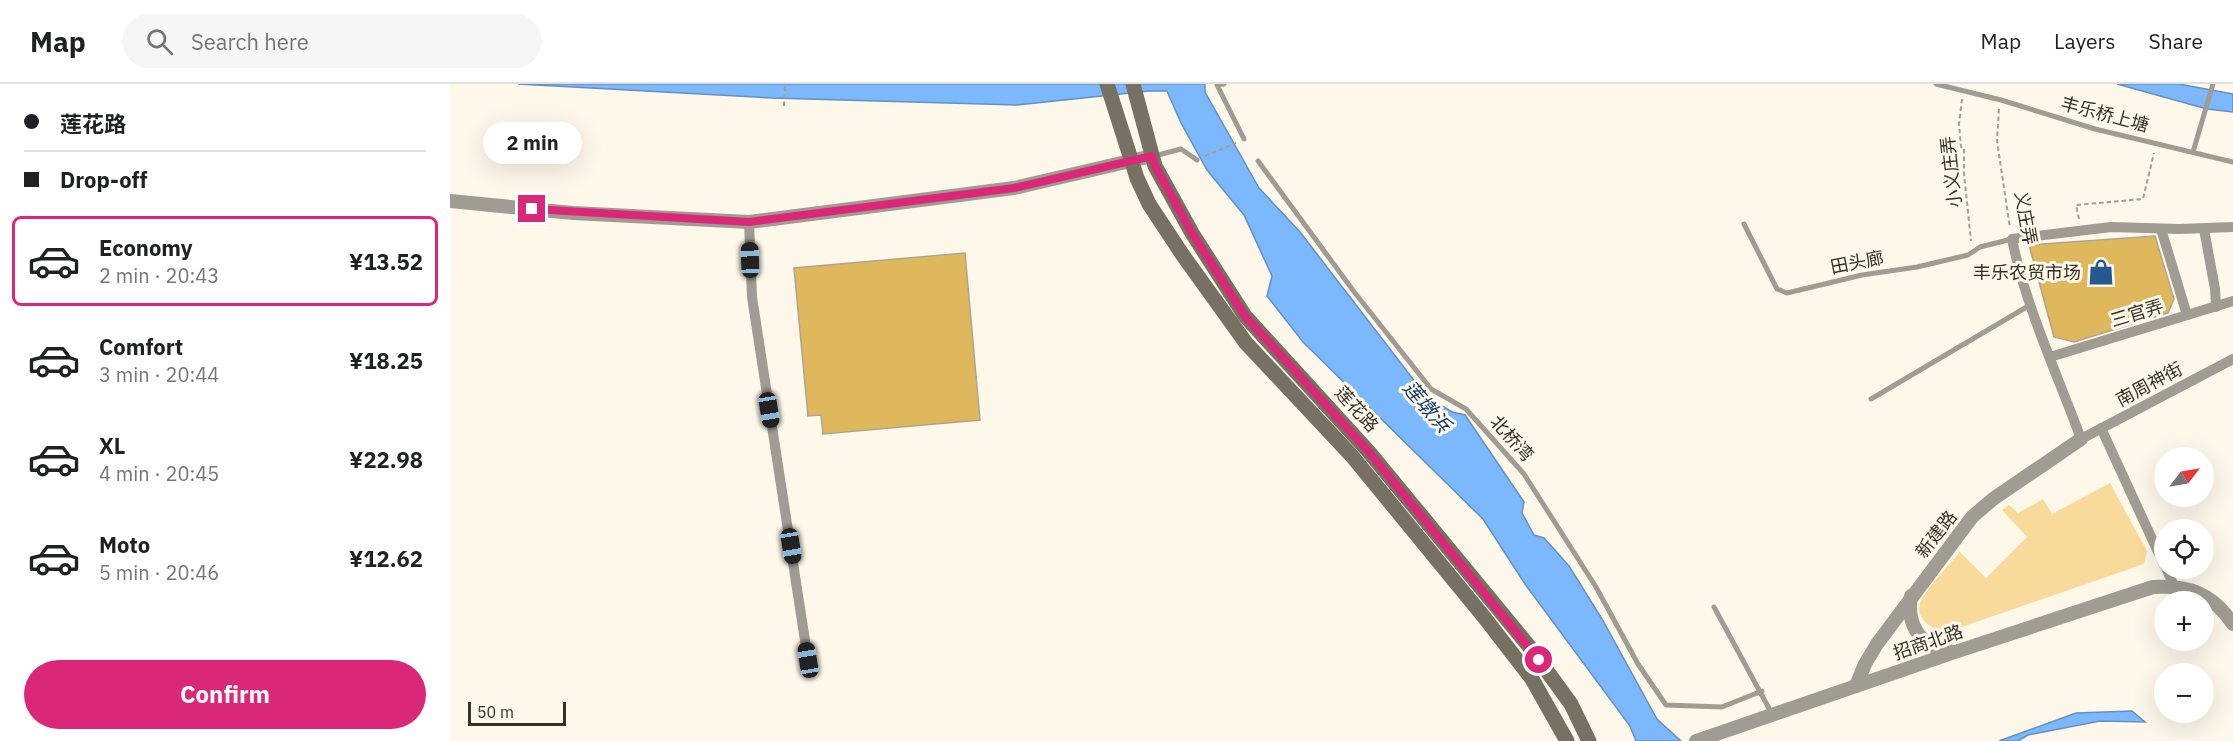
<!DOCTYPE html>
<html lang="en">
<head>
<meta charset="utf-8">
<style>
  :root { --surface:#fff; --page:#f6f6f6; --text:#202124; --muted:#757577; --line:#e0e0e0; --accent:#db2777 }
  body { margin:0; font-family:"IBM Plex Sans","Noto Sans SC",sans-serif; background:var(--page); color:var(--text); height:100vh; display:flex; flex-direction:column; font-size:22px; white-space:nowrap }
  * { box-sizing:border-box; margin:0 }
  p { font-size:20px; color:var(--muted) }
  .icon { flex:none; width:33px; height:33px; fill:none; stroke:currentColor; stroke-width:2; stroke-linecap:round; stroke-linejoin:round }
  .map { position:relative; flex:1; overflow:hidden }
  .panel { display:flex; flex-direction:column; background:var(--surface); width:450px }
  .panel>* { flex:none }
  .top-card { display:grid; align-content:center; height:132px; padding:0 24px; background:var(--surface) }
  .needle { width:39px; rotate:59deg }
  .fabs { position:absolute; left:1704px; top:363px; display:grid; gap:12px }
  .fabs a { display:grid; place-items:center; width:60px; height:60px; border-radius:50%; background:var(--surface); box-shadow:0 6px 24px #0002; font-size:30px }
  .scale { position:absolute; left:18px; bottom:15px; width:98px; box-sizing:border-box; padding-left:6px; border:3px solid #353128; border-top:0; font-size:16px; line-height:21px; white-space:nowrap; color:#353128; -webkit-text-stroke:4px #fef8ea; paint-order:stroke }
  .end { position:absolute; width:27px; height:27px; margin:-14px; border:8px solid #db2777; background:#fff; box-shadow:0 0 0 3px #fff }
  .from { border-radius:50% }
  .bubble { position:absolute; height:42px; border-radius:21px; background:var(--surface); box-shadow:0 6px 24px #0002; font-size:20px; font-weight:700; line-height:42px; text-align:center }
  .car { position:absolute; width:18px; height:36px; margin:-18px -9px; border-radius:8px; box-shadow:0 0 4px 2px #0007; background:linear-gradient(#222 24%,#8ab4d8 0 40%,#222 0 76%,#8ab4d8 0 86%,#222 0) }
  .top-card b { display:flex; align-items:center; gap:21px; height:57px; font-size:22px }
  .top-card b+b { border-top:2px solid var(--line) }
  .top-card i { width:15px; height:15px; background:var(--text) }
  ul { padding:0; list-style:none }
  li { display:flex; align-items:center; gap:18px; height:90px; margin:0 12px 9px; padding:0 12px; border:3px solid transparent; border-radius:9px }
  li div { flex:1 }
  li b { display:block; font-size:22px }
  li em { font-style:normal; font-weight:700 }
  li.current { border-color:var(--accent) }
  li>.icon { width:54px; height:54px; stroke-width:1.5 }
  .cta { display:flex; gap:12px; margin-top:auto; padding:12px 24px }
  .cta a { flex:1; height:69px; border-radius:36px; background:var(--accent); color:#fff; font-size:24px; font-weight:700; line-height:69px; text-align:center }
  header { display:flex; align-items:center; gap:36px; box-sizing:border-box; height:84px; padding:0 30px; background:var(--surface); border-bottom:2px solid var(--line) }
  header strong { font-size:28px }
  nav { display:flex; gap:33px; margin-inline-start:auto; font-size:21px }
  .search { width:420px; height:54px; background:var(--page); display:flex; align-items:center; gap:15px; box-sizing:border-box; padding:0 21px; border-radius:33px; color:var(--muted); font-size:22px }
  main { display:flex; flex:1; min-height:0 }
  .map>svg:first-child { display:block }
  .green { fill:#f8db9a }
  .water { fill:#7bb8fd; stroke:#6690bd; stroke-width:1.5 }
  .building { fill:#dfb85d; stroke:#afa58f; stroke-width:1.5 }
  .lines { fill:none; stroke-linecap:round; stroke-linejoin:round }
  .path { stroke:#a49f93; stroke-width:2; stroke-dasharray:4.5 3; stroke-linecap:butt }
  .service { stroke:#a19c93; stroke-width:5 }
  .minor { stroke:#a19c93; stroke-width:10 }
  .tertiary { stroke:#a19c93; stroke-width:14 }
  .secondary { stroke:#777163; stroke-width:15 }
  .route { stroke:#db2777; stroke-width:8 }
  .labels { text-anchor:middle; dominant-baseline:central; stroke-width:6; stroke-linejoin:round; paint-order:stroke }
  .street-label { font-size:18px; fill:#353128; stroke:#fef8ea }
  .poi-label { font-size:18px; fill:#353128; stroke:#fef8ea; text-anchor:end }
  .water-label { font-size:20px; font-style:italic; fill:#113a66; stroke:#fef8ea }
</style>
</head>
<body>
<header>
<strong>Map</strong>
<div class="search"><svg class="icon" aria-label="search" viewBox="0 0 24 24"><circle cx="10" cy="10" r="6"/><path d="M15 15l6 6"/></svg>Search here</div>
<nav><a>Map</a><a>Layers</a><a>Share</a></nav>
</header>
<main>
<section class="panel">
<div class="top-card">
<b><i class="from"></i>莲花路</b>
<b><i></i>Drop-off</b>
</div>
<ul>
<li class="current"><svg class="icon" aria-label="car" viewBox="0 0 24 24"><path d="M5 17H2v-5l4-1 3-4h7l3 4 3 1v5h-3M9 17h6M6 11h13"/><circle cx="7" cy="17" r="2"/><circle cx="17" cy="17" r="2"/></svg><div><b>Economy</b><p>2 min · 20:43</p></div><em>¥13.52</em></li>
<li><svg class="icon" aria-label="car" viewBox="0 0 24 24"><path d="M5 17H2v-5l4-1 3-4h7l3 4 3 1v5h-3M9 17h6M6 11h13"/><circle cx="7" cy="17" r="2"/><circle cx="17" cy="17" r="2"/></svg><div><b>Comfort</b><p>3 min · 20:44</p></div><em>¥18.25</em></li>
<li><svg class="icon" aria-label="car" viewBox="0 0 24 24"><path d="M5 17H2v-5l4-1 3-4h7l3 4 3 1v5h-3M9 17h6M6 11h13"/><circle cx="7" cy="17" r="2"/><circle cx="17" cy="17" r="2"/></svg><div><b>XL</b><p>4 min · 20:45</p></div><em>¥22.98</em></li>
<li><svg class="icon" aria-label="car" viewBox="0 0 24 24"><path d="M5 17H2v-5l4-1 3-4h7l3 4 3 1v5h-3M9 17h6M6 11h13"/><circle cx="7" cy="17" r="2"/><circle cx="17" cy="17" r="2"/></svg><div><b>Moto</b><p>5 min · 20:46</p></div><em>¥12.62</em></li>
</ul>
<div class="cta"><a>Confirm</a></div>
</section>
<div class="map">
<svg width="1783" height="657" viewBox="0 0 1783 657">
  <rect width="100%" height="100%" fill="#fef8ea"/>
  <path class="green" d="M1660,399L1697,467L1694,480L1494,549C1484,545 1469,538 1469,524C1469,511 1501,479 1510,468L1536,494L1577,453L1552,426L1559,421L1568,429L1593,415L1602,430Z"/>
  <g class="water">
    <polygon points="68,0 755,0 755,8 809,104 850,148 976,312 1002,328 1015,331 1074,418 1072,429 1084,451 1094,454 1119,482 1152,535 1207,635 1231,657 1186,657 1180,642 1075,500 1033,435 853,258 817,212 822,192 794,131 757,86 731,39 717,7 699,7 567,21 322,14"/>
    <polygon points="1667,0 1729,0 1783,10 1783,28 1757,25"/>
    <polygon points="1682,627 1695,638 1650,637 1578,651 1568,657 1549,657 1626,629"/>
  </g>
  <g class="building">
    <polygon points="1705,152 1724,215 1718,229 1624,258 1604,253 1579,161"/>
    <polygon points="515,169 530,336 373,350 371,331 358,332 344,184"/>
  </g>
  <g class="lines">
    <g class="path">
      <polyline points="1512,15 1509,40 1511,63 1514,64 1514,90 1521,157"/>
      <polyline points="334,22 335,0"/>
      <polyline points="1549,25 1547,57 1560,144"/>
      <polyline points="755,72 786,59"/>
      <polyline points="1629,135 1626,121 1693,115 1704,69"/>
    </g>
    <g class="service">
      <polyline points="774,0 767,1 794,55"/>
      <polyline points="1486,0 1551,16 1645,45 1783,78"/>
      <polyline points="1743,68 1763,0"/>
      <polyline points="704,72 731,65 747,76"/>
      <polyline points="808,77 905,209 981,305 1016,325 1074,390 1146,503 1188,580 1216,621 1272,623 1312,607"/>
      <polyline points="1294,140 1327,205 1337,209 1412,191 1467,183 1518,171 1530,163 1562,155"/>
      <polyline points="1421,315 1580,221"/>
      <polyline points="1264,523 1322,630"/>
    </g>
    <g class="minor">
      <polyline points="299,138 302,213 358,576"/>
      <path d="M1783,143L1729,145L1661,143L1562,155C1576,224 1607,289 1631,355L1783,275"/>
      <polyline points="1711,145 1737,231"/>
      <polyline points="1754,145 1765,205 1766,223"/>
      <polyline points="1600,273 1783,217"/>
      <polyline points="1651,344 1714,481"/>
      <polyline points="1716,484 1724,502"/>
    </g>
    <g class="tertiary">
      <polyline points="0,117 123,129 299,138 564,104 702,72"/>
      <path d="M1461,512C1456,543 1472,564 1503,568"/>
      <polyline points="1406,602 1415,580 1427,560 1522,433 1543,415 1631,355"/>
      <path d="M1246,657L1505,568L1703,503C1739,501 1762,509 1783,540"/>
    </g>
    <g class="secondary">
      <polyline points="657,0 687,94 699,120 732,170 796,259 902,372 1034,533 1082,595 1117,657"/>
      <polyline points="683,0 705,82 742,149 795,232 919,368 1078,561 1121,620 1139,657"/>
    </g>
  </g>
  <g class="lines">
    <polyline class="route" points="82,125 299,138 564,104 702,72 705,82 742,149 795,232 919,368 1089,576"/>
  </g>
  <defs>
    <g id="shop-bare" transform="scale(2.07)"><path d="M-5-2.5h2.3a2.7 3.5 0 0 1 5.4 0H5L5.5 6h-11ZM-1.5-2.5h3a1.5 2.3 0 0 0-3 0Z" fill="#255992" stroke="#fef8ea" stroke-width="2.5" paint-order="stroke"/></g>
  </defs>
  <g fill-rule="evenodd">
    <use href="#shop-bare" x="1651" y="188"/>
  </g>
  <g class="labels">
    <g class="street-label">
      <text transform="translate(1655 30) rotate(15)">丰乐桥上塘</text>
      <text transform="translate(1501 88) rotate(-96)">小义庄弄</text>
      <text transform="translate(1576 134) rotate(80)">义庄弄</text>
      <text transform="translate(1407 178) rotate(-11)">田头廊</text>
      <text transform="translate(1687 229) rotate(-17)">三官弄</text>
      <text transform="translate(1699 300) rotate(-28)">南周神街</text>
      <text transform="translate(907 325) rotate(48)">莲花路</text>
      <text transform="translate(1062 354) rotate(48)">北桥湾</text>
      <text transform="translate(1486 450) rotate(-52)">新建路</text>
      <text transform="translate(1478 558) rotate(-19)">招商北路</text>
    </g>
    <g class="poi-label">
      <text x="1631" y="188">丰乐农贸市场</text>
    </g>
    <g class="water-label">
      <text transform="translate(977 322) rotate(49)">莲墩浜</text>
    </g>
  </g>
</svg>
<div class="fabs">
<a><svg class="needle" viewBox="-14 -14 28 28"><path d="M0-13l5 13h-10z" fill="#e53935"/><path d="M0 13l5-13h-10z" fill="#757577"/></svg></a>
<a><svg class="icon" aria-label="locate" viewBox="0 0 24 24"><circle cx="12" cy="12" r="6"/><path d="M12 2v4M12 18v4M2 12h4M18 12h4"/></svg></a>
<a>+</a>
<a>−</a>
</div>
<div class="scale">50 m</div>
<i class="end from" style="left:1089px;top:576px"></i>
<i class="end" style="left:82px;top:125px"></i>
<div class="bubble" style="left:33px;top:38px;width:99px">2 min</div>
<i class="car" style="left:300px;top:176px;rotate:358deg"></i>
<i class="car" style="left:319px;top:326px;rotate:171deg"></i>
<i class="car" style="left:341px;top:462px;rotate:171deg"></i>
<i class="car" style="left:358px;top:576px;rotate:351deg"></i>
</div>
</main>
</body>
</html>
